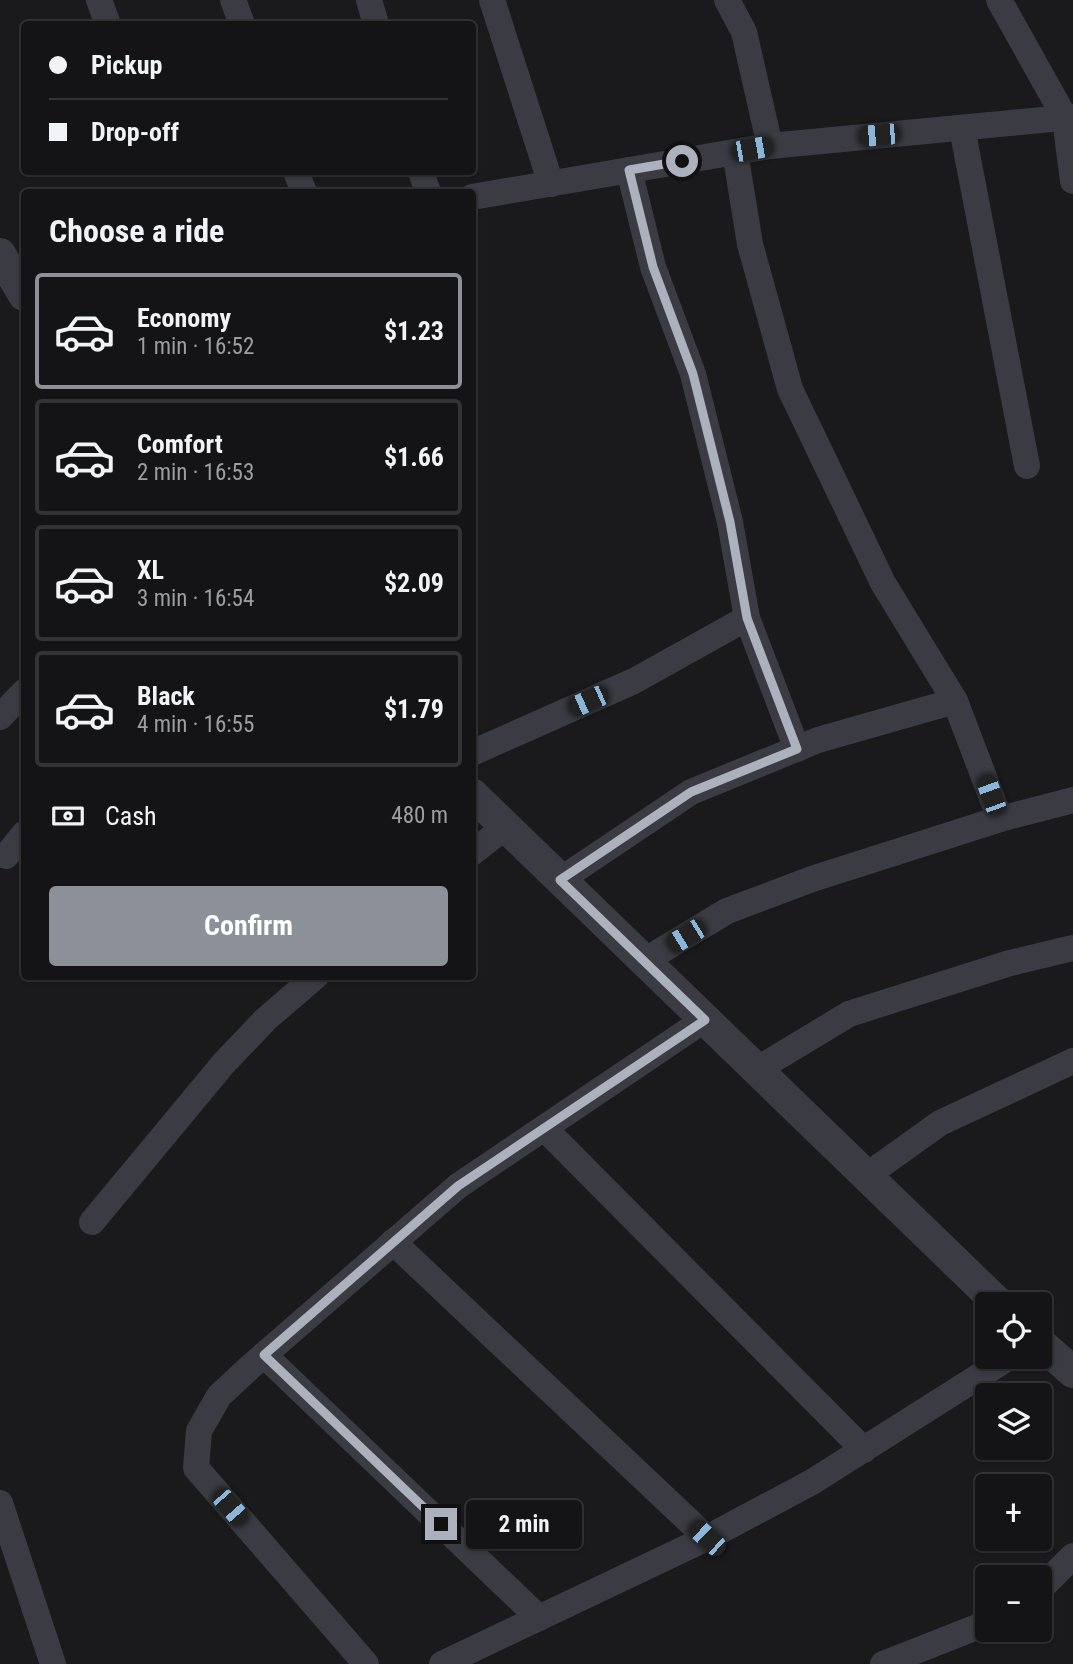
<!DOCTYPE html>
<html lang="en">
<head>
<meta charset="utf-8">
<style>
  :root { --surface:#141416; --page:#212123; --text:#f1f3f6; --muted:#9d9ea1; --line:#333335; --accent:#8c9099 }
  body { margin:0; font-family:"Roboto Condensed",sans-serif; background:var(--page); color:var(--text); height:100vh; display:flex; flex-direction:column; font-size:26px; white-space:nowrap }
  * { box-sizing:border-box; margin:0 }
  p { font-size:23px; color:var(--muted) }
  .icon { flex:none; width:38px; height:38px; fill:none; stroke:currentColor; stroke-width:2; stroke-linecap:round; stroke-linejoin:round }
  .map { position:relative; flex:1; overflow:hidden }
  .panel { position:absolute; left:21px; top:189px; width:455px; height:791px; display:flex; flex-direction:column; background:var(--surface); border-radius:7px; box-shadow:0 2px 5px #0004,0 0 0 2px var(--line) }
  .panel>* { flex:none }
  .top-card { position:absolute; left:21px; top:21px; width:455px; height:154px; border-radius:7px; box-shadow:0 2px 5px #0004,0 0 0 2px var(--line); display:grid; align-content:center; height:154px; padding:0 28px; background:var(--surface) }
  .fabs { position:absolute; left:975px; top:1292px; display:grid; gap:14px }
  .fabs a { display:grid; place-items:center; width:77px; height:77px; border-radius:7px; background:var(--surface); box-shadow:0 2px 5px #0004,0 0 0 2px var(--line); font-size:35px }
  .end { position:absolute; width:32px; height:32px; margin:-16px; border:9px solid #acb1be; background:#111; box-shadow:0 0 0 4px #111 }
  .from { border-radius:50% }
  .bubble { position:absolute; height:49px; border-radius:7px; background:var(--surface); box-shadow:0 2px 5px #0004,0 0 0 2px var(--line); font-size:23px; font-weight:700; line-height:49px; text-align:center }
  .car { position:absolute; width:21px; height:42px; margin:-21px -10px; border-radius:9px; box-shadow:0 0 5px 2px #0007; background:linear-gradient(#222 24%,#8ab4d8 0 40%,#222 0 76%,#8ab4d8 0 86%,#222 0) }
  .top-card b { display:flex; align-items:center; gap:24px; height:66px; font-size:26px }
  .top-card b+b { border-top:2px solid var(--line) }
  .top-card i { width:18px; height:18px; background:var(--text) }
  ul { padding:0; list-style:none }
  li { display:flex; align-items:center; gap:21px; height:116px; margin:0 14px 10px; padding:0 14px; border:4px solid var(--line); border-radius:7px }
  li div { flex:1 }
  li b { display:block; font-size:26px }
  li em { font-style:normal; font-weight:700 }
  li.selected { border-color:var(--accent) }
  li>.icon { width:63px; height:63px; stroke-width:1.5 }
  h2 { padding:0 28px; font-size:32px; line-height:84px }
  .pay { display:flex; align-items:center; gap:18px; height:77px; padding:0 28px; font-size:26px }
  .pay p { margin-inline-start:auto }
  .button { display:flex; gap:14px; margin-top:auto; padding:14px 28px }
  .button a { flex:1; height:80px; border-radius:7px; background:var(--accent); color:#fff; font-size:28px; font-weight:700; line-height:80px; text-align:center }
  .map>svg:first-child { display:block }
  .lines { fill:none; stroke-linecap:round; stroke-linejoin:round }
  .minor { stroke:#3b3c43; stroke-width:26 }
  .tertiary { stroke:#3b3c43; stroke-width:32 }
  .route { stroke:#acb1be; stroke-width:9 }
</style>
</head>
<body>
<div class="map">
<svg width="1073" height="1664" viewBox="0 0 1073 1664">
  <rect width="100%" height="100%" fill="#1a1a1d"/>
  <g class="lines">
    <g class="minor">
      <polyline points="99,0 107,22"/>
      <polyline points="233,0 242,24"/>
      <polyline points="369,0 376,24"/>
      <polyline points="492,0 551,184"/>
      <polyline points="727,0 744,32 770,146"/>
      <polyline points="999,0 1065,118 1073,181"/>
      <polyline points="962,128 1027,466"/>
      <polyline points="735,152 750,244 790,389 883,583 955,701 1000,819"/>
      <polyline points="629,170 653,267 693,374 730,522 747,618 797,749"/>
      <polyline points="296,172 304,192"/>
      <polyline points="421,172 428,192"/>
      <polyline points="472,197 770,146 1073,117"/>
      <polyline points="0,717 24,692"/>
      <polyline points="472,753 634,681 747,618"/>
      <polyline points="472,853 505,827"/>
      <polyline points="6,856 24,834"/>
      <polyline points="560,880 691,792 818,740 955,701"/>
      <polyline points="644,961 727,911 812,879 1000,819 1073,800"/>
      <polyline points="756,1070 849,1014 1010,963 1073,948"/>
      <polyline points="544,1128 864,1450"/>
      <polyline points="866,1176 940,1123 1073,1061"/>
      <polyline points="92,1222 224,1063 266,1019 316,976"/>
      <polyline points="393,1242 707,1538"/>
      <polyline points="264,1355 539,1618"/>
      <polyline points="0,1503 53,1664"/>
      <polyline points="1040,1589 1073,1556"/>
      <polyline points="366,1664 196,1468 199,1431 219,1396 249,1368 458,1186 704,1020"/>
      <polyline points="442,1664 707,1538 812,1482 1011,1356"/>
      <polyline points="883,1664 987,1623"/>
    </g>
    <g class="tertiary">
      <polyline points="0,254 24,295"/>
      <polyline points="472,794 999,1304"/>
      <polyline points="1040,1343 1073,1372"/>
    </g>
  </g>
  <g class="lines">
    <polyline class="route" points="441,1524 264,1355 458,1186 705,1020 560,880 691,792 797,749 747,618 730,522 693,374 653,267 629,170 682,161"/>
  </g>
</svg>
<div class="fabs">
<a><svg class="icon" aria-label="locate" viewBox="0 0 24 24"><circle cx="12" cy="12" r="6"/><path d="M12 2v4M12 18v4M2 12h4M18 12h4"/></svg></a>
<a><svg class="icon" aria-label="layers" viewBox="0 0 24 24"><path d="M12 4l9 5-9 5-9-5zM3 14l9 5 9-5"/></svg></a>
<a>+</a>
<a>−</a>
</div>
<i class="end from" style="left:682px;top:161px"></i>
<i class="end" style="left:441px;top:1524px"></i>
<div class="bubble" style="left:466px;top:1500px;width:116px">2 min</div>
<i class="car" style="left:879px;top:135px;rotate:265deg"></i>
<i class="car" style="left:752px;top:149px;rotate:80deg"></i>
<i class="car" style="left:588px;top:701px;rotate:246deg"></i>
<i class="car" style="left:991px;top:795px;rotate:340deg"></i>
<i class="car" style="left:686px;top:936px;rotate:238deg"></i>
<i class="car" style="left:230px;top:1507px;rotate:139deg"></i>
<i class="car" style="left:707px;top:1538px;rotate:313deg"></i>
<div class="top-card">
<b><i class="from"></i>Pickup</b>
<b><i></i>Drop-off</b>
</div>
<section class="panel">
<h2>Choose a ride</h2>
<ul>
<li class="selected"><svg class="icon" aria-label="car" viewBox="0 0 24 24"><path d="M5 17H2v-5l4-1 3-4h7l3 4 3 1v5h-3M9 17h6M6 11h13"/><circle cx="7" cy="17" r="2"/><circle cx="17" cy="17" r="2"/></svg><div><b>Economy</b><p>1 min · 16:52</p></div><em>$1.23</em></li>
<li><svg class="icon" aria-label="car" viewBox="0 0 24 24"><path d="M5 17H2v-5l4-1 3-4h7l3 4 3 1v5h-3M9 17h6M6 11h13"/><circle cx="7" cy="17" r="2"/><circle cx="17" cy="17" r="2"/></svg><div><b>Comfort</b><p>2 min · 16:53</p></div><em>$1.66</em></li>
<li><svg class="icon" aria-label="car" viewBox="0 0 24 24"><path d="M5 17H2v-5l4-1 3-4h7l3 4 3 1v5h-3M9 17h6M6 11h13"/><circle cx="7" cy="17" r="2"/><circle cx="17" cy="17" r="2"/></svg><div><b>XL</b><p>3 min · 16:54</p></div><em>$2.09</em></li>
<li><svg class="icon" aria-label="car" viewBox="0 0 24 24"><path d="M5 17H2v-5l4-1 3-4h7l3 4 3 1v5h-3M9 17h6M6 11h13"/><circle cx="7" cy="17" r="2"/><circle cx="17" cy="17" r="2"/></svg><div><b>Black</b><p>4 min · 16:55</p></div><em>$1.79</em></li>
</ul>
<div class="pay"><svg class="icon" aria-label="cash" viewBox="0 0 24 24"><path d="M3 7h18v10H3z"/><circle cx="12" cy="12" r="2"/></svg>Cash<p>480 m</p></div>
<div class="button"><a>Confirm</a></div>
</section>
</div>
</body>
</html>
